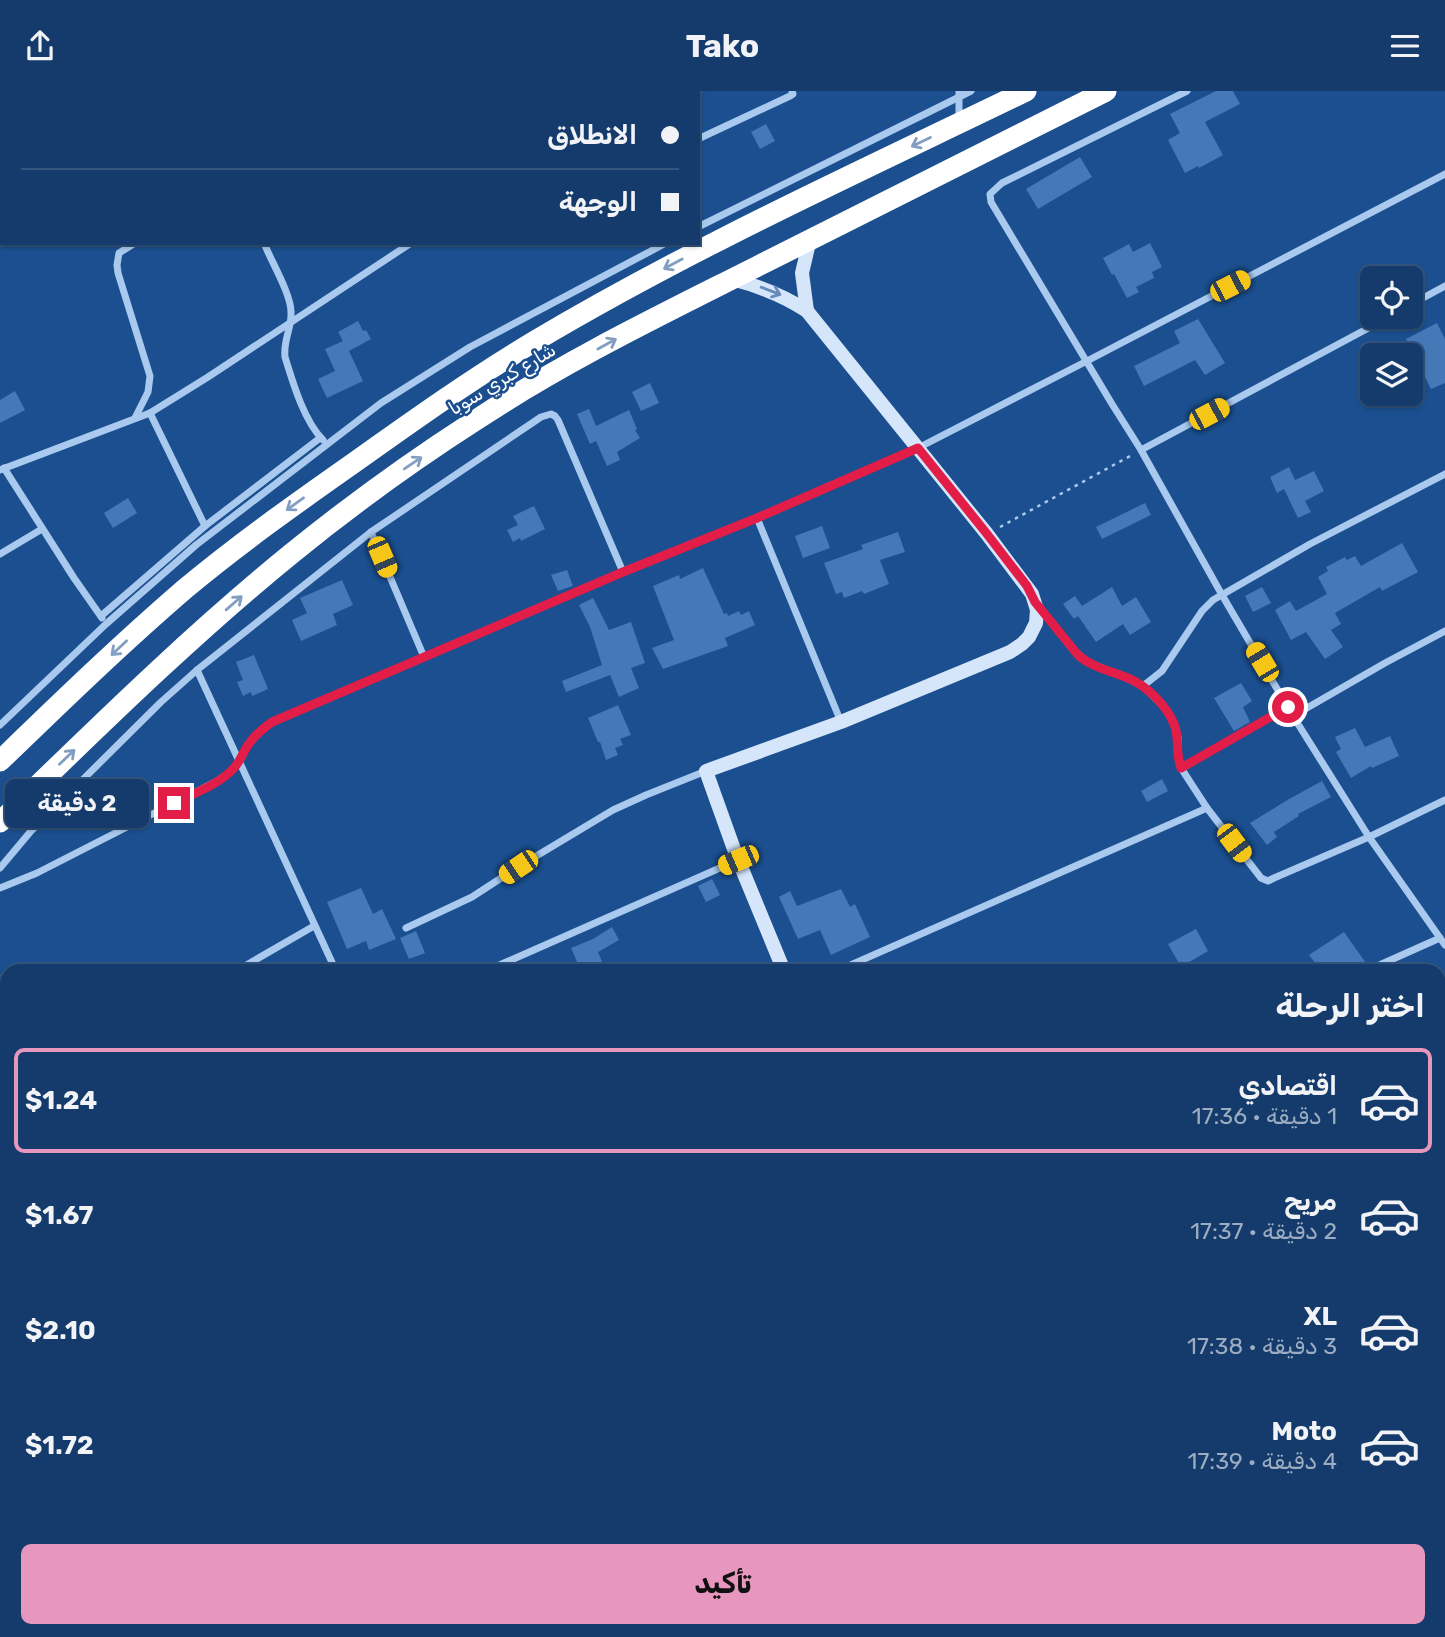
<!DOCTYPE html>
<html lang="ar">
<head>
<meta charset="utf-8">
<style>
  :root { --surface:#143b6b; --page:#1d4271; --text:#f1f3f6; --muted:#9dadc1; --line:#33557e; --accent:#e797bd }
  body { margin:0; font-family:Rubik,Cairo,sans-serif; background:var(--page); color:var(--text); direction:rtl; height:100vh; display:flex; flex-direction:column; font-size:26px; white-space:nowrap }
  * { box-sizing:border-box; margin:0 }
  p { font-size:23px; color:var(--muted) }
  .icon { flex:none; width:38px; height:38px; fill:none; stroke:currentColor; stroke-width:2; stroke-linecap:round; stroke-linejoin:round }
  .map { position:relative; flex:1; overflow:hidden; direction:ltr }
  .drawer { position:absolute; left:0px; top:873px; width:1446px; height:674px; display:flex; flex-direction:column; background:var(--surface); border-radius:21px 21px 0 0; box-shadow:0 2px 5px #0004,0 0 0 2px var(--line); direction:rtl }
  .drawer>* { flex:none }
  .hud { position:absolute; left:0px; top:0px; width:700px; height:154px; box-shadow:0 2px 5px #0004,0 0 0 2px var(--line); direction:rtl; display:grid; align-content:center; height:154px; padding:0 21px; background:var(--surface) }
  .buttons { position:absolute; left:1360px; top:175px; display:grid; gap:14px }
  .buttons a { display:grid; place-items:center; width:63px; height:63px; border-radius:10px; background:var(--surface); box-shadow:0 2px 5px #0004,0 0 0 2px var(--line); font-size:35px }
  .end { position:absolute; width:32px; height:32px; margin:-16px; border:9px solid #e11d48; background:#fff; box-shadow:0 0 0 4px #fff }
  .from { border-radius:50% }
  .bubble { position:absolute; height:49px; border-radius:10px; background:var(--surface); box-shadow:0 2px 5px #0004,0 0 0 2px var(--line); font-size:23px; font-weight:700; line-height:49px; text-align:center; direction:rtl }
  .car { position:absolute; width:21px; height:42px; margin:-21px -10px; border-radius:9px; box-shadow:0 0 5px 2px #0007; background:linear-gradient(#f5c518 24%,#345 0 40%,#f5c518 0 76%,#345 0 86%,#f5c518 0) }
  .hud b { display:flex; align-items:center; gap:24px; height:66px; font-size:26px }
  .hud b+b { border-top:2px solid var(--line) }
  .hud i { width:18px; height:18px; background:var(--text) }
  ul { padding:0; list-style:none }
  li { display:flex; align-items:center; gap:21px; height:105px; margin:0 14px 10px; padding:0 7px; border:4px solid transparent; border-radius:10px }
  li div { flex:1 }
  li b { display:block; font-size:26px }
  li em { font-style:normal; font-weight:700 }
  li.selected { border-color:var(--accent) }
  li>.icon { width:63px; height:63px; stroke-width:1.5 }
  h2 { padding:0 21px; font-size:32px; line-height:84px }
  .cta { display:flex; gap:14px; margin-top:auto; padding:14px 21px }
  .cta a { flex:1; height:80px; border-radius:10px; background:var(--accent); color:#111; font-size:28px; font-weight:700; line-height:80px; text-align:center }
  header { display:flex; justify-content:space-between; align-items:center; height:91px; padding:0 21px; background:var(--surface); font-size:32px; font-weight:700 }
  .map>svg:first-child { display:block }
  .building { fill:#4478b7 }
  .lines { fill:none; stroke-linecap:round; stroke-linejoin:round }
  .path { stroke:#a9c9ee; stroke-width:2.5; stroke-dasharray:3.5 5; stroke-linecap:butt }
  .street { stroke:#a9c9ee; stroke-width:7 }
  .secondary { stroke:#d6e6fa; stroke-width:14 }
  .highway { stroke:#fff; stroke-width:21 }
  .oneway { stroke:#829ec1 }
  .oneway2 { stroke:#668bba }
  .route { stroke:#e11d48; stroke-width:9 }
  .labels { text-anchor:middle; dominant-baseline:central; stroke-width:5; stroke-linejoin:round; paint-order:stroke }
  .street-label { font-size:19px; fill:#fff; stroke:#1b4f8f }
</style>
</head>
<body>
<header><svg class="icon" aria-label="menu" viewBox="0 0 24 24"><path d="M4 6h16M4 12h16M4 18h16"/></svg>Tako<svg class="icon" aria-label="share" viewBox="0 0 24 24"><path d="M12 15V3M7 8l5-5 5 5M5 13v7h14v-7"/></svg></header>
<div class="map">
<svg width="1445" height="1546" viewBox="0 0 1445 1546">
  <rect width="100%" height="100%" fill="#1b4f8f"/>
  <g class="building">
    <polygon points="1216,0 1233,0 1240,13 1205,31 1223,64 1199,77 1198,75 1185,82 1168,49 1180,42 1170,23"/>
    <polygon points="766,33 775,50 760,58 751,41"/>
    <polygon points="1080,66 1092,86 1038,118 1026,98"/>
    <polygon points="1150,152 1162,176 1152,181 1154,187 1136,196 1139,201 1127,207 1114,183 1112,184 1103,167 1129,153 1133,161"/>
    <polygon points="1198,228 1225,272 1205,284 1195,269 1144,295 1134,275 1180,252 1174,240"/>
    <polygon points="358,230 363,240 366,239 371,248 349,260 363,290 327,307 318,288 335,280 325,258 343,250 338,241"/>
    <polygon points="1437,232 1445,248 1445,292 1431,298 1406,248"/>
    <polygon points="650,292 659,312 641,320 632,301"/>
    <polygon points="15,300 25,319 0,332 0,309"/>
    <polygon points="589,318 596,335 629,319 637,338 635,339 640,347 617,361 620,369 607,375 596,350 590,353 577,323"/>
    <polygon points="1289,376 1295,389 1314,380 1324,400 1305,410 1311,421 1298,427 1284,398 1277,402 1270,386"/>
    <polygon points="128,407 137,422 113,437 104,422"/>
    <polygon points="1145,412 1151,424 1102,448 1096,436"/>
    <polygon points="534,415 545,438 521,450 520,447 513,451 507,439 518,434 513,425"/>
    <polygon points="822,435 830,457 803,467 795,445"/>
    <polygon points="898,441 905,461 880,469 889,493 864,503 862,500 844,507 842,501 836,503 824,472 863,458 861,454"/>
    <polygon points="1402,452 1418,481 1382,500 1380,496 1335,522 1341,533 1331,539 1343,556 1325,568 1306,541 1291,549 1275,519 1290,510 1296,520 1327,503 1318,486 1328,480 1326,476 1345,466 1347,469 1355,465 1361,475"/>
    <polygon points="703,477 724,523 727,522 728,525 739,520 741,524 749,520 755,534 725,547 728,555 663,578 652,557 674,549 653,495 679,484 680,488"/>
    <polygon points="567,479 573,495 558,500 551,484"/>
    <polygon points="342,489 353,514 333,523 337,534 301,550 292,529 307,522 300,507"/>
    <polygon points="1112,496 1122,515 1136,506 1151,531 1130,544 1123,533 1096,551 1078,525 1074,528 1063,513 1075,505 1082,515"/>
    <polygon points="1262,496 1271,512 1253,521 1245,505"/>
    <polygon points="593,507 609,539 631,531 645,572 631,577 639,597 619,606 610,584 566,601 562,590 602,574 590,536 579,514"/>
    <polygon points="254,564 268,598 252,605 251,601 243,605 237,591 243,589 236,571"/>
    <polygon points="1241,592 1252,610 1243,616 1250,631 1234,640 1214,607"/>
    <polygon points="618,614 631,644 620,648 623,654 615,657 618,664 606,669 600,651 598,651 588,627"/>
    <polygon points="1355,637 1365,656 1390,645 1399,665 1372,677 1371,675 1351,687 1336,661 1341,658 1335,646"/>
    <polygon points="1162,688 1168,700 1147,711 1141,700"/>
    <polygon points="1322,690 1331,706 1298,723 1299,725 1274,741 1277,746 1267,754 1250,732 1289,708"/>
    <polygon points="712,788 720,804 706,811 698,795"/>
    <polygon points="361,797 373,823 382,818 396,848 369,859 366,850 347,858 327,811"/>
    <polygon points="841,798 850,816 855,813 870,846 831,864 820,839 798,848 779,806 790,800 797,815"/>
    <polygon points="612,836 619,849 598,861 606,880 581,880 571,857 593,848"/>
    <polygon points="1196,838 1208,860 1181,876 1168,853"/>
    <polygon points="416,840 425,862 409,868 400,847"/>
    <polygon points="1344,841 1366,872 1353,880 1321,880 1309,864"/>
  </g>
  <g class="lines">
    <g class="path">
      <polyline points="1000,436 1132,364"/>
      <polyline points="88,701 106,736"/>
    </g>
    <g class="street">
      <polyline points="209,0 209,2"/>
      <polyline points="615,0 616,2"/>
      <polyline points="959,0 959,27"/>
      <polyline points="1187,0 1002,92 990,103 991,111 1112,313 1141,359 1222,504 1293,625 1369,746 1445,854"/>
      <polyline points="0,1 1,0"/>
      <polyline points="373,2 376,0"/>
      <polyline points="698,48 790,5 793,3 792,0"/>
      <polyline points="698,136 971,0"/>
      <path d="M264,152C271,170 291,203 291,221C292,237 283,249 285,266C293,292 304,330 323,349"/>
      <polyline points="1410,214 1445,195"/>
      <polyline points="150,322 205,435"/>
      <polyline points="135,327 148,301 150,285 118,182 117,174 119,162 135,152"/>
      <polyline points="1141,359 1389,226"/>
      <polyline points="4,377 74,487 102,527"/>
      <polyline points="0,379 150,322 208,286 411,152"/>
      <polyline points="757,427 841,631"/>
      <polyline points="371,441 424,566"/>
      <polyline points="0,463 42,438"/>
      <polyline points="1040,517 1070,555 1087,571 1125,586 1143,595 1165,617 1173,631 1176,638 1178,646 1178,666 1181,677 1207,717 1261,787 1268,790 1274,787 1369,746 1445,709"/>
      <polyline points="101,525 205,435 320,347"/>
      <polyline points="197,579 336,880"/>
      <polyline points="1143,595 1162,580 1202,520 1213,509 1310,453 1445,383"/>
      <polyline points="1293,625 1385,572 1445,540"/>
      <polyline points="0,634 106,533 196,454 381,312 470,256 666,152"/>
      <polyline points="1181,677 1288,616"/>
      <polyline points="0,777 31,740 161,611 197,579 371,441 541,326 551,323 555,325 558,329 623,481"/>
      <path d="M0,797L37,782L217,690C225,685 234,679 239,671C243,666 244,660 247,656C254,646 262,638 272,631L623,481L757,427L918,357L1087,270L1445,83"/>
      <polyline points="406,837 472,806 518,776 613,719 646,704 706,680"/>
      <polyline points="236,880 314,835"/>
      <polyline points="486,880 738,769"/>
      <polyline points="837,880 1207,717"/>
      <polyline points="1366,880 1440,847"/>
      <polyline points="0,888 7,901"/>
      <polyline points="0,1027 7,1023"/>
      <polyline points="1438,1089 1445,1086"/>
      <polyline points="0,1095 7,1107"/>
      <polyline points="0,1143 7,1140"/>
      <polyline points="0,1213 7,1210"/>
      <polyline points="1438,1344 1445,1341"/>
      <polyline points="0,1381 7,1378"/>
      <polyline points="0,1398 7,1413"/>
      <polyline points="0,1480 7,1477"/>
      <polyline points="168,1540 171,1546"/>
      <polyline points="392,1540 395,1546"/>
      <polyline points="735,1540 739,1546"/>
      <polyline points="1128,1540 1129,1546"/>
      <polyline points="149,1546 156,1540"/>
      <polyline points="556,1546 570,1540"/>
      <polyline points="814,1546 823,1540"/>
      <polyline points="1080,1546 1085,1540"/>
      <polyline points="1426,1546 1445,1537"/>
    </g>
    <g class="secondary">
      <path d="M732,188C759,195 783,204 807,220L987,443L1032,503L1037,519L1036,532L1029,546L1022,553L1010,561L841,631L706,680L735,761L784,880"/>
      <polyline points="807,220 802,182 810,148"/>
      <polyline points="860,1540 862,1546"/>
    </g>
    <g class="highway">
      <path d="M0,670C61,611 122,552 186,497C240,452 298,411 355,371C414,329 473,287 535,250C693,156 861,80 1026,0"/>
      <path d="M0,731C95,639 189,546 291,463C350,415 412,370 476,329C565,270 663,223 758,175C874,116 990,58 1106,0"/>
    </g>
  </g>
  <defs><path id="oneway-shaft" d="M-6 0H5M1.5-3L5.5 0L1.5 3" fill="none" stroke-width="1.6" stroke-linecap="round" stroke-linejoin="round" transform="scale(1.75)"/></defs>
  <g class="oneway">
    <use href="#oneway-shaft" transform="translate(921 51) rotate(154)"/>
    <use href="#oneway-shaft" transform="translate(673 173) rotate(152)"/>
    <use href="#oneway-shaft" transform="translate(607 253) rotate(-29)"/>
    <use href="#oneway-shaft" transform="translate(413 372) rotate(-34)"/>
    <use href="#oneway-shaft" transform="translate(295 413) rotate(144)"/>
    <use href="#oneway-shaft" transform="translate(234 512) rotate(-41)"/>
    <use href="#oneway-shaft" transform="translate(119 557) rotate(137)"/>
    <use href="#oneway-shaft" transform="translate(67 666) rotate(-44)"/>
  </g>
  <use class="oneway2" href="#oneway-shaft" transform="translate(771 200) rotate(21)"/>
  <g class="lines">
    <path class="route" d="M174,712C194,702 218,694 233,678C239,672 241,666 245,659C251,648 262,638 272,631L623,481L757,427L918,357L987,443L1027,495L1035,511L1078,564C1093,577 1111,580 1128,587C1147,595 1166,614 1174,633C1180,647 1175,662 1181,677L1288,616"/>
  </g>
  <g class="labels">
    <g class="street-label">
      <text transform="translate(502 288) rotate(-31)">شارع كبري سوبا</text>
    </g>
  </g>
</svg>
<div class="buttons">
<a><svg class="icon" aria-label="locate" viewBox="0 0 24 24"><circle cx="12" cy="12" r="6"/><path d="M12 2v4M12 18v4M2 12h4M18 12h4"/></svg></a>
<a><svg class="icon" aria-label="layers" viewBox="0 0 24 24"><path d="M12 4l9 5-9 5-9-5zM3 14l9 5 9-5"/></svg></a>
</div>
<i class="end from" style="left:1288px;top:616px"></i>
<i class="end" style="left:174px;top:712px"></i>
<div class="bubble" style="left:5px;top:688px;width:144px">2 دقيقة</div>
<i class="car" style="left:1230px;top:195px;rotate:63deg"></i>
<i class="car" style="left:1209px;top:323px;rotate:62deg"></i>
<i class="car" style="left:382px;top:466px;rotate:157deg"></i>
<i class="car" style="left:1262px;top:571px;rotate:329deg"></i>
<i class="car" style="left:1234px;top:752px;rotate:143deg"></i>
<i class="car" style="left:738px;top:769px;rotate:247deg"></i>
<i class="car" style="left:518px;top:776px;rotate:236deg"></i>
<div class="hud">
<b><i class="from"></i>الانطلاق</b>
<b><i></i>الوجهة</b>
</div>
<section class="drawer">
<h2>اختر الرحلة</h2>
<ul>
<li class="selected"><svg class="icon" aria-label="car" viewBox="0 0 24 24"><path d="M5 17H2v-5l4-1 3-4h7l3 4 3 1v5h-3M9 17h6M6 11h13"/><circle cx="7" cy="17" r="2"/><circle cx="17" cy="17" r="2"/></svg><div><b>اقتصادي</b><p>1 دقيقة · 17:36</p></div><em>$1.24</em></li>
<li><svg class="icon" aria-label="car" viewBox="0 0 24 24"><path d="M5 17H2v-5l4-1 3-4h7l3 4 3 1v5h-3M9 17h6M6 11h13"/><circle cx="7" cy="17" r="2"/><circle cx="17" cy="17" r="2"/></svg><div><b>مريح</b><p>2 دقيقة · 17:37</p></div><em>$1.67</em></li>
<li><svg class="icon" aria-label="car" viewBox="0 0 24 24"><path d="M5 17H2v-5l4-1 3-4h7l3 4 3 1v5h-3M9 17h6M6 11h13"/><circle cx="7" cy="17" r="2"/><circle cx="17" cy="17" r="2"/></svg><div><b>XL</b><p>3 دقيقة · 17:38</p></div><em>$2.10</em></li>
<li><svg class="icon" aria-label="car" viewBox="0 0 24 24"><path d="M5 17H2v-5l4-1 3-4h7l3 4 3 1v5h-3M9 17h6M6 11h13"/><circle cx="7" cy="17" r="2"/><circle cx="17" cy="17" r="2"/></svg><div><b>Moto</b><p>4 دقيقة · 17:39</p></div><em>$1.72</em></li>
</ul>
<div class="cta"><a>تأكيد</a></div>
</section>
</div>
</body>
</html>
